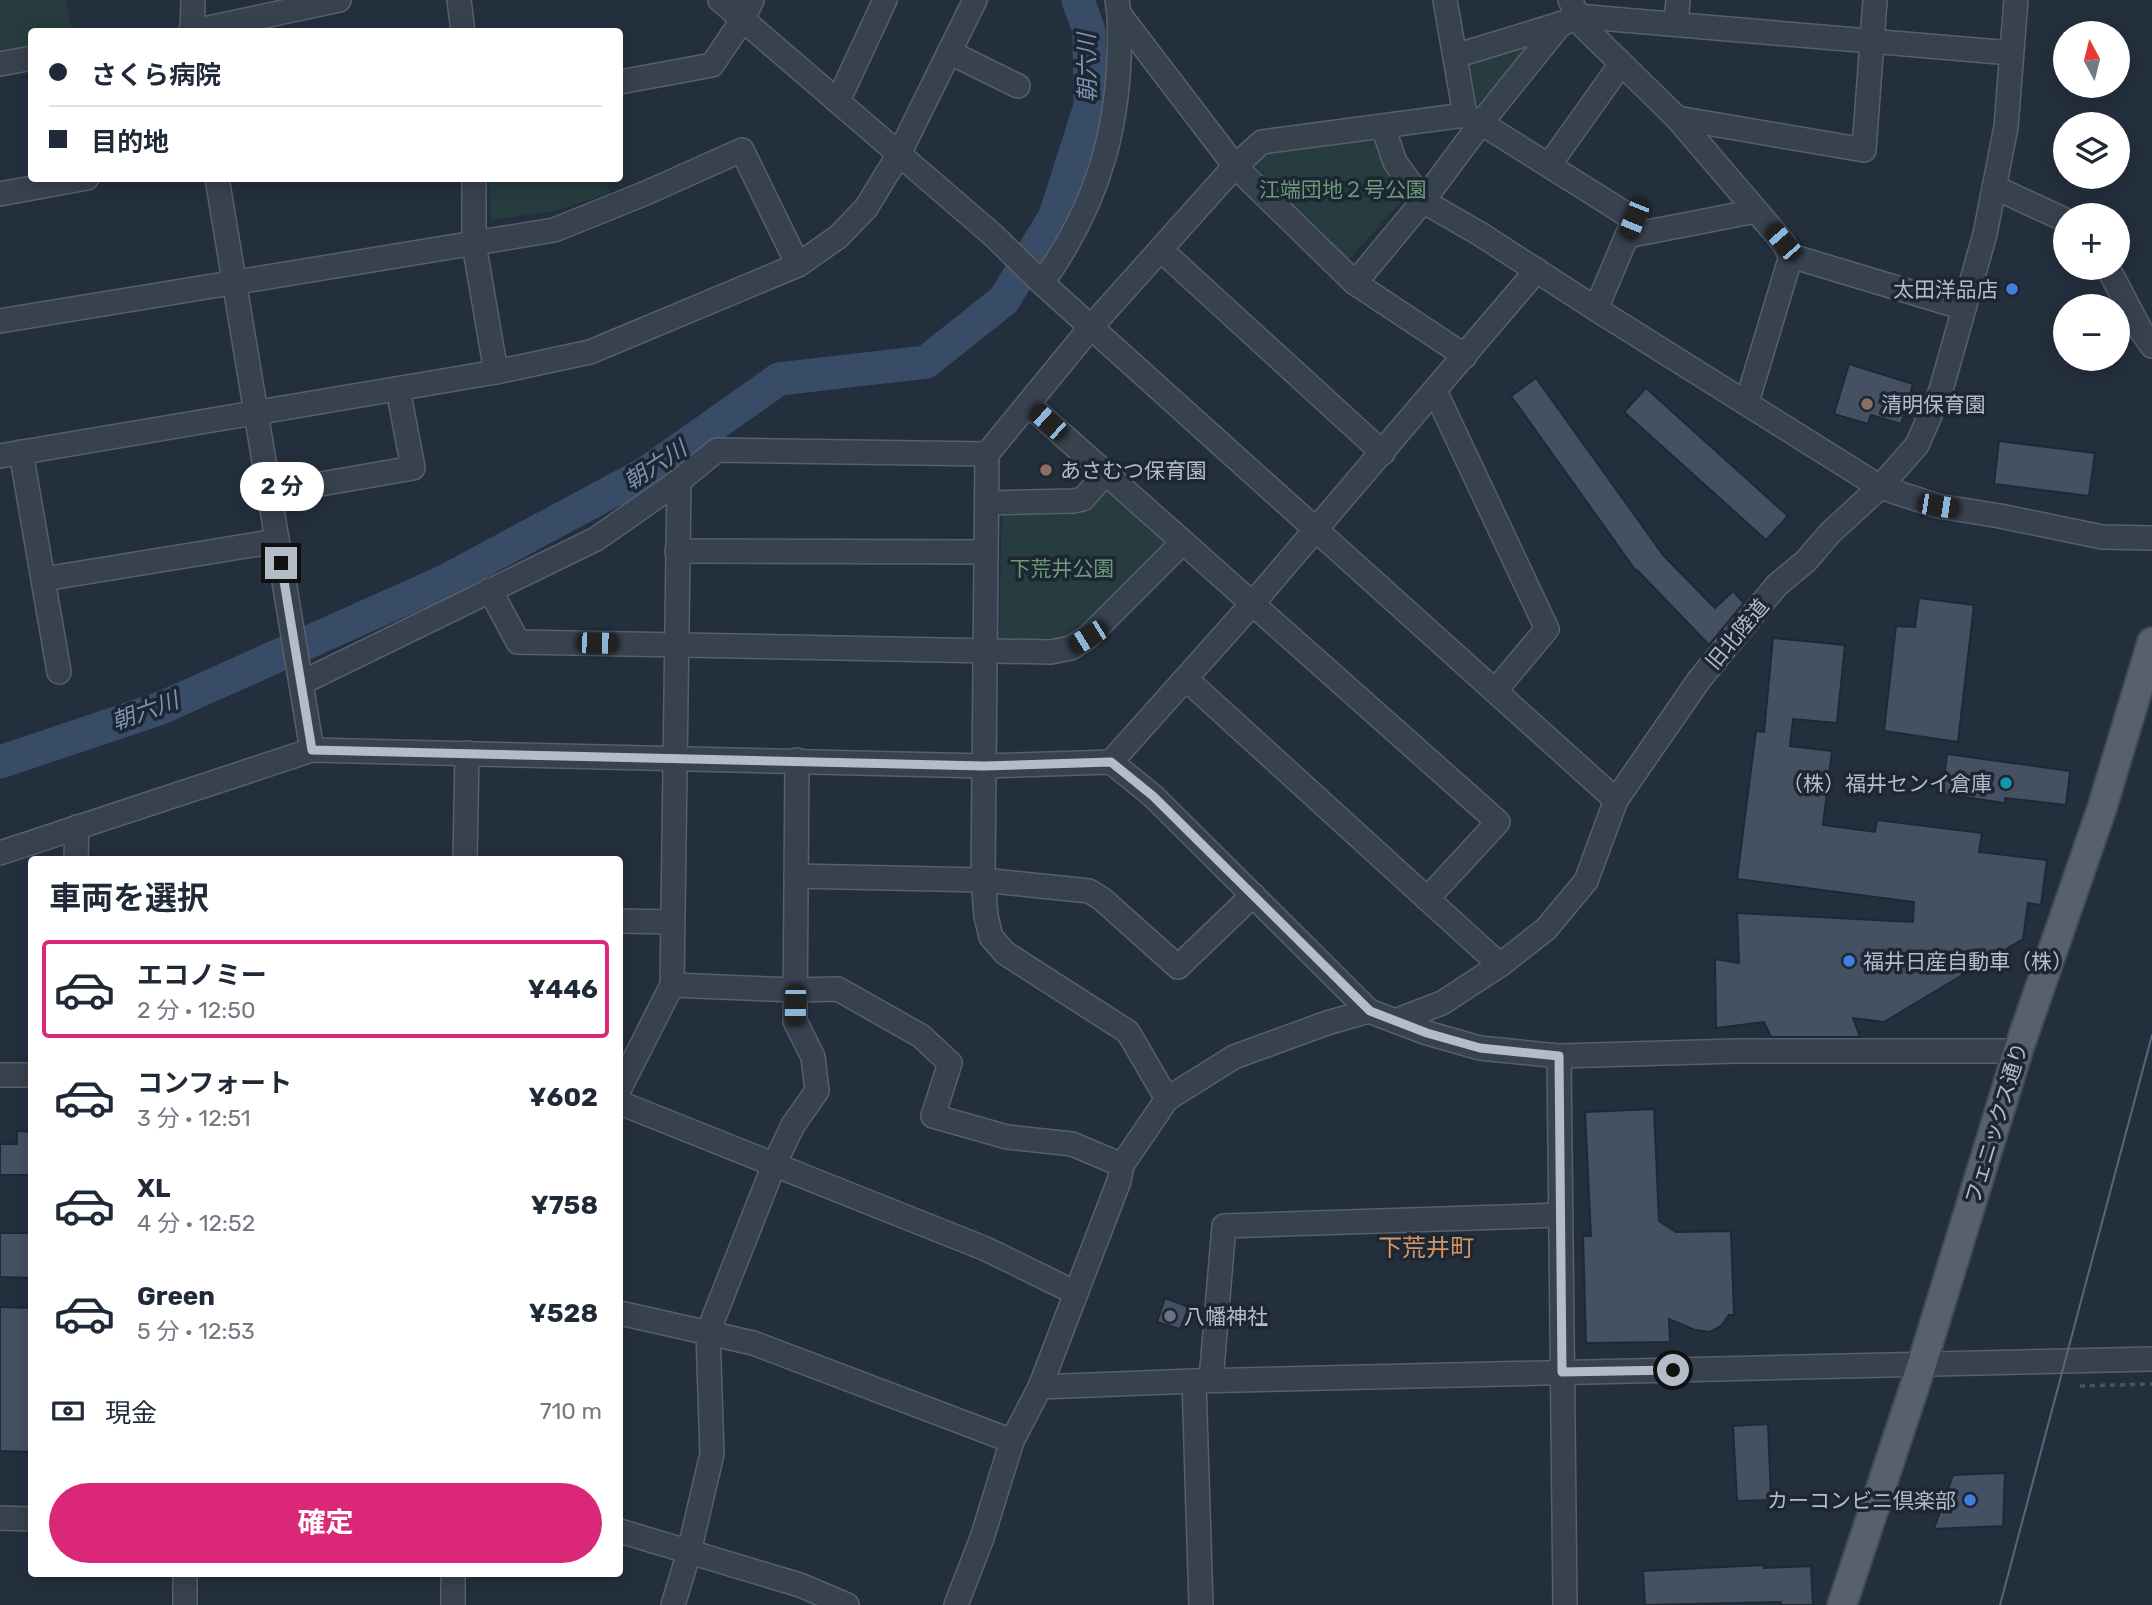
<!DOCTYPE html>
<html lang="ja">
<head>
<meta charset="utf-8">
<style>
  :root { --surface:#fff; --page:#f6f6f7; --text:#1f2937; --muted:#747a83; --line:#e0e1e3; --accent:#db2777 }
  body { margin:0; font-family:Rubik,"Noto Sans JP",sans-serif; background:var(--page); color:var(--text); height:100vh; display:flex; flex-direction:column; font-size:26px; white-space:nowrap }
  * { box-sizing:border-box; margin:0 }
  p { font-size:23px; color:var(--muted) }
  .icon { flex:none; width:38px; height:38px; fill:none; stroke:currentColor; stroke-width:2; stroke-linecap:round; stroke-linejoin:round }
  .map { position:relative; flex:1; overflow:hidden }
  .sheet { position:absolute; left:28px; top:856px; width:595px; height:721px; display:flex; flex-direction:column; background:var(--surface); border-radius:7px; box-shadow:0 4px 18px #0003 }
  .sheet>* { flex:none }
  .top-card { position:absolute; left:28px; top:28px; width:595px; height:154px; border-radius:7px; box-shadow:0 4px 18px #0003; display:grid; align-content:center; height:154px; padding:0 21px; background:var(--surface) }
  .needle { width:46px; rotate:353deg }
  .fabs { position:absolute; left:2053px; top:21px; display:grid; gap:14px }
  .fabs a { display:grid; place-items:center; width:77px; height:77px; border-radius:50%; background:var(--surface); box-shadow:0 4px 18px #0003; font-size:35px }
  .end { position:absolute; width:32px; height:32px; margin:-16px; border:9px solid #b4bcc9; background:#111; box-shadow:0 0 0 4px #111 }
  .from { border-radius:50% }
  .bubble { position:absolute; height:49px; border-radius:24px; background:var(--surface); box-shadow:0 4px 18px #0003; font-size:23px; font-weight:700; line-height:49px; text-align:center }
  .car { position:absolute; width:21px; height:42px; margin:-21px -10px; border-radius:9px; box-shadow:0 0 5px 2px #0007; background:linear-gradient(#222 24%,#8ab4d8 0 40%,#222 0 76%,#8ab4d8 0 86%,#222 0) }
  .top-card b { display:flex; align-items:center; gap:24px; height:66px; font-size:26px }
  .top-card b+b { border-top:2px solid var(--line) }
  .top-card i { width:18px; height:18px; background:var(--text) }
  ul { padding:0; list-style:none }
  li { display:flex; align-items:center; gap:21px; height:98px; margin:0 14px 10px; padding:0 7px; border:4px solid transparent; border-radius:7px }
  li div { flex:1 }
  li b { display:block; font-size:26px }
  li em { font-style:normal; font-weight:700 }
  li.active { border-color:var(--accent) }
  li>.icon { width:63px; height:63px; stroke-width:1.5 }
  h2 { padding:0 21px; font-size:32px; line-height:84px }
  .pay { display:flex; align-items:center; gap:18px; height:77px; padding:0 21px; font-size:26px }
  .pay p { margin-inline-start:auto }
  .action { display:flex; gap:14px; margin-top:auto; padding:14px 21px }
  .action a { flex:1; height:80px; border-radius:42px; background:var(--accent); color:#fff; font-size:28px; font-weight:700; line-height:80px; text-align:center }
  .map>svg:first-child { display:block }
  .green { fill:#263c3f }
  .lines { fill:none; stroke-linecap:round; stroke-linejoin:round }
  .river { stroke:#394c67; stroke-width:33 }
  .building { fill:#455162; stroke:#1f2835; stroke-width:2 }
  .minor-casing { stroke:#565f6c; stroke-width:26 }
  .major-casing { stroke:#414a57; stroke-width:32 }
  .path { stroke:#44595c; stroke-width:3.5; stroke-dasharray:5 5; stroke-linecap:butt }
  .minor { stroke:#38414e; stroke-width:23 }
  .major { stroke:#56606e; stroke-width:28 }
  .tram { stroke:#5a6575; stroke-width:2 }
  .route { stroke:#b4bcc9; stroke-width:9 }
  .shop-dot { fill:#3f7fe0; stroke:#1d2633; stroke-width:2.5 }
  .education-dot { fill:#8d6e63; stroke:#1d2633; stroke-width:2.5 }
  .culture-dot { fill:#0f9aa8; stroke:#1d2633; stroke-width:2.5 }
  .worship-dot { fill:#6b7280; stroke:#1d2633; stroke-width:2.5 }
  .labels { text-anchor:middle; dominant-baseline:central; stroke-width:7; stroke-linejoin:round; paint-order:stroke }
  .park-label { font-size:21px; fill:#6b9a76; stroke:#1d2633 }
  .poi-label { font-size:21px; fill:#b4bcc9; stroke:#1d2633; text-anchor:start }
  .street-label { font-size:21px; fill:#b4bcc9; stroke:#1d2633 }
  .water-label { font-size:23px; font-style:italic; fill:#7c92b1; stroke:#1d2633 }
  .quarter-label { font-size:24px; fill:#d59563; stroke:#1d2633 }
</style>
</head>
<body>
<div class="map">
<svg width="2152" height="1605" viewBox="0 0 2152 1605">
  <rect width="100%" height="100%" fill="#242f3e"/>
  <g class="green">
    <polygon points="0,0 65,0 73,31 32,32 31,48 0,55"/>
    <polygon points="1547,34 1512,77 1472,107 1467,63"/>
    <polygon points="1371,136 1402,201 1346,262 1254,164 1276,150"/>
    <polygon points="488,179 605,179 610,193 554,211 491,220"/>
    <polygon points="1103,489 1171,547 1084,634 1061,644 999,643 1002,505"/>
  </g>
  <g class="lines">
    <polyline class="river" points="0,762 161,708 445,581 646,473 779,379 926,362 1004,300 1055,216 1090,106 1089,31 1078,0"/>
  </g>
  <g class="building">
    <polygon points="1849,364 1913,384 1901,424 1871,415 1868,424 1834,414"/>
    <polygon points="1536,378 1664,556 1715,608 1733,591 1744,603 1709,645 1637,570 1636,571 1511,396"/>
    <polygon points="1646,388 1788,516 1766,540 1624,412"/>
    <polygon points="1999,441 2095,453 2089,496 1994,484"/>
    <polygon points="1919,598 1974,605 1958,742 1884,731 1896,626 1915,627"/>
    <polygon points="1773,638 1845,645 1837,723 1793,719 1790,746 1832,751 1823,825 1875,832 1877,820 1982,833 1979,852 2047,860 2041,905 2028,903 2023,939 1884,1022 1853,1018 1860,1037 1771,1037 1764,1022 1716,1028 1715,959 1739,963 1737,913 1913,922 1914,902 1737,879 1756,731 1764,732"/>
    <polygon points="1947,754 2070,771 2066,805 2005,798 2005,803 1942,794"/>
    <polygon points="1654,1109 1659,1221 1676,1232 1731,1231 1734,1315 1729,1315 1721,1326 1710,1332 1695,1330 1669,1319 1670,1342 1586,1343 1583,1236 1591,1236 1585,1112"/>
    <polygon points="17,1131 32,1132 32,1175 0,1175 0,1144 17,1144"/>
    <polygon points="0,1233 32,1233 32,1278 0,1277"/>
    <polygon points="1165,1298 1189,1307 1180,1329 1157,1322"/>
    <polygon points="0,1307 32,1308 32,1452 0,1451"/>
    <polygon points="1768,1424 1771,1500 1737,1501 1733,1426"/>
    <polygon points="2005,1473 2003,1526 1934,1529 1953,1475"/>
    <polygon points="1764,1565 1764,1568 1811,1566 1813,1605 1781,1605 1781,1602 1645,1605 1643,1571"/>
  </g>
  <g class="lines">
    <g class="minor-casing">
      <g id="minor">
        <polyline points="459,0 463,32"/>
        <polyline points="720,0 993,235 1042,283 1616,800"/>
        <polyline points="1117,0 1119,14 1235,166 1355,283 1465,356"/>
        <polyline points="1445,0 1465,115"/>
        <polyline points="1570,0 1583,26 1677,118 1783,242 1791,256 1747,402"/>
        <polyline points="1676,23 1678,0"/>
        <polyline points="190,32 339,0"/>
        <polyline points="192,32 193,0"/>
        <polyline points="949,52 1018,86"/>
        <polyline points="1455,56 1563,23"/>
        <polyline points="0,64 32,58"/>
        <polyline points="620,82 712,65 743,19 752,0"/>
        <polyline points="838,101 885,0"/>
        <polyline points="1677,118 1864,150 1875,0"/>
        <polyline points="1383,127 1395,162 1423,201 1480,234 1596,309 1880,487 1938,506 2000,516 2102,537 2152,538"/>
        <polyline points="1549,165 1621,64"/>
        <polyline points="217,178 312,750"/>
        <polyline points="474,178 474,244 496,372"/>
        <polyline points="1994,187 2065,220"/>
        <polyline points="0,194 87,178"/>
        <polyline points="1627,236 1756,211"/>
        <polyline points="1161,250 1383,453"/>
        <polyline points="1791,256 1964,308"/>
        <polyline points="2108,268 2140,329 2152,346"/>
        <path d="M1042,283C1102,199 1123,117 1119,14"/>
        <polyline points="1355,283 1423,201 1481,123 1634,219 1596,309"/>
        <polyline points="0,321 554,230 646,193 742,150 798,265"/>
        <polyline points="1435,391 1547,629 1495,691"/>
        <polyline points="1029,405 1498,822 1427,899"/>
        <polyline points="21,452 59,672"/>
        <polyline points="0,456 496,372 590,352 798,265 838,237 866,208 899,154 975,0"/>
        <polyline points="269,493 413,468 398,389"/>
        <polyline points="987,503 1073,501 1083,499 1105,474"/>
        <polyline points="677,551 986,552"/>
        <polyline points="44,579 277,541"/>
        <polyline points="490,590 518,642 1051,652 1071,648 1088,637 1183,542"/>
        <polyline points="1186,679 1500,965"/>
        <polyline points="301,683 596,539 679,481 717,450 987,454"/>
        <polyline points="1111,762 1253,603 1537,270"/>
        <polyline points="0,853 312,750 984,766 1111,762 1153,796 1369,1011 1427,1033 1480,1048 1559,1056 1736,1051 2018,1051"/>
        <polyline points="76,859 77,827"/>
        <polyline points="465,859 467,753"/>
        <polyline points="796,876 983,880 1089,891 1102,899 1178,967 1253,895"/>
        <polyline points="620,921 673,922"/>
        <polyline points="672,985 795,990 838,989 921,1036 950,1063 933,1116 1007,1137 1072,1144 1122,1165"/>
        <polyline points="1395,1021 1442,1003 1500,965 1546,929 1586,881 1616,800 1699,680 1777,585 1806,561 1830,533 1880,487 1917,445 1941,390 1985,234 2006,127 2016,0"/>
        <polyline points="1559,1056 1565,1605"/>
        <polyline points="0,1075 32,1075"/>
        <polyline points="620,1088 672,985 679,481"/>
        <polyline points="1167,1099 1128,1032 1005,953 991,937 986,916 983,880 987,454 1091,327 1235,166 1262,142 1465,115 1481,123 1559,26 1576,16 2011,53"/>
        <polyline points="620,1103 986,1249 1076,1293"/>
        <polyline points="620,1313 753,1343 1012,1441"/>
        <polyline points="1211,1380 1224,1226 1561,1215"/>
        <polyline points="1194,1381 1201,1605"/>
        <polyline points="1040,1387 1194,1381 2152,1359"/>
        <polyline points="0,1518 32,1519"/>
        <polyline points="620,1531 800,1585 847,1605"/>
        <polyline points="185,1605 185,1573"/>
        <polyline points="453,1605 453,1573"/>
        <polyline points="673,1605 689,1552 712,1454 708,1332 774,1165 793,1125 817,1091 813,1057 795,1021 797,760"/>
        <polyline points="956,1605 982,1538 1012,1441 1040,1387 1119,1181 1122,1165 1167,1099 1234,1057 1327,1023 1369,1011"/>
      </g>
    </g>
    <g class="major-casing">
      <polyline id="major" points="1842,1605 1922,1364 2018,1051 2102,808 2152,642"/>
    </g>
    <polyline class="path" points="2080,1386 2152,1384"/>
    <use href="#minor" class="minor"/>
    <use href="#major" class="major"/>
    <polyline class="tram" points="2000,1605 2152,1035"/>
  </g>
  <g class="lines">
    <polyline class="route" points="281,563 312,750 984,766 1111,762 1153,796 1370,1011 1427,1033 1480,1048 1559,1056 1562,1372 1673,1370"/>
  </g>
  <g class="shop-dot">
    <circle cx="2012" cy="289" r="7"/>
    <circle cx="1849" cy="961" r="7"/>
    <circle cx="1970" cy="1500" r="7"/>
  </g>
  <g class="education-dot">
    <circle cx="1867" cy="404" r="7"/>
    <circle cx="1046" cy="470" r="7"/>
  </g>
  <circle class="culture-dot" cx="2006" cy="783" r="7"/>
  <circle class="worship-dot" cx="1170" cy="1316" r="7"/>
  <g class="labels">
    <g class="park-label">
      <text x="1343" y="189">江端団地２号公園</text>
      <text x="1062" y="568">下荒井公園</text>
    </g>
    <g class="poi-label">
      <text x="1998" y="289" text-anchor="end">太田洋品店</text>
      <text x="1881" y="404">清明保育園</text>
      <text x="1060" y="470">あさむつ保育園</text>
      <text x="1992" y="783" text-anchor="end">（株）福井センイ倉庫</text>
      <text x="1863" y="961">福井日産自動車（株）</text>
      <text x="1184" y="1316">八幡神社</text>
      <text x="1956" y="1500" text-anchor="end">カーコンビニ倶楽部</text>
    </g>
    <g class="street-label">
      <text transform="translate(1737 634) rotate(-50)">旧北陸道</text>
      <text transform="translate(1996 1123) rotate(-73)">フェニックス通り</text>
    </g>
    <g class="water-label">
      <text transform="translate(1087 68) rotate(-91)">朝六川</text>
      <text transform="translate(655 465) rotate(-33)">朝六川</text>
      <text transform="translate(145 711) rotate(-20)">朝六川</text>
    </g>
    <g class="quarter-label">
      <text x="1426" y="1248">下荒井町</text>
    </g>
  </g>
</svg>
<div class="fabs">
<a><svg class="needle" viewBox="-14 -14 28 28"><path d="M0-13l5 13h-10z" fill="#e53935"/><path d="M0 13l5-13h-10z" fill="#747a83"/></svg></a>
<a><svg class="icon" aria-label="layers" viewBox="0 0 24 24"><path d="M12 4l9 5-9 5-9-5zM3 14l9 5 9-5"/></svg></a>
<a>+</a>
<a>−</a>
</div>
<i class="end from" style="left:1673px;top:1370px"></i>
<i class="end" style="left:281px;top:563px"></i>
<div class="bubble" style="left:240px;top:462px;width:84px">2 分</div>
<i class="car" style="left:1634px;top:219px;rotate:202deg"></i>
<i class="car" style="left:1783px;top:242px;rotate:319deg"></i>
<i class="car" style="left:1048px;top:422px;rotate:312deg"></i>
<i class="car" style="left:1938px;top:506px;rotate:99deg"></i>
<i class="car" style="left:1088px;top:637px;rotate:238deg"></i>
<i class="car" style="left:597px;top:643px;rotate:91deg"></i>
<i class="car" style="left:795px;top:1005px;rotate:181deg"></i>
<div class="top-card">
<b><i class="from"></i>さくら病院</b>
<b><i></i>目的地</b>
</div>
<section class="sheet">
<h2>車両を選択</h2>
<ul>
<li class="active"><svg class="icon" aria-label="car" viewBox="0 0 24 24"><path d="M5 17H2v-5l4-1 3-4h7l3 4 3 1v5h-3M9 17h6M6 11h13"/><circle cx="7" cy="17" r="2"/><circle cx="17" cy="17" r="2"/></svg><div><b>エコノミー</b><p>2 分 · 12:50</p></div><em>¥446</em></li>
<li><svg class="icon" aria-label="car" viewBox="0 0 24 24"><path d="M5 17H2v-5l4-1 3-4h7l3 4 3 1v5h-3M9 17h6M6 11h13"/><circle cx="7" cy="17" r="2"/><circle cx="17" cy="17" r="2"/></svg><div><b>コンフォート</b><p>3 分 · 12:51</p></div><em>¥602</em></li>
<li><svg class="icon" aria-label="car" viewBox="0 0 24 24"><path d="M5 17H2v-5l4-1 3-4h7l3 4 3 1v5h-3M9 17h6M6 11h13"/><circle cx="7" cy="17" r="2"/><circle cx="17" cy="17" r="2"/></svg><div><b>XL</b><p>4 分 · 12:52</p></div><em>¥758</em></li>
<li><svg class="icon" aria-label="car" viewBox="0 0 24 24"><path d="M5 17H2v-5l4-1 3-4h7l3 4 3 1v5h-3M9 17h6M6 11h13"/><circle cx="7" cy="17" r="2"/><circle cx="17" cy="17" r="2"/></svg><div><b>Green</b><p>5 分 · 12:53</p></div><em>¥528</em></li>
</ul>
<div class="pay"><svg class="icon" aria-label="cash" viewBox="0 0 24 24"><path d="M3 7h18v10H3z"/><circle cx="12" cy="12" r="2"/></svg>現金<p>710 m</p></div>
<div class="action"><a>確定</a></div>
</section>
</div>
</body>
</html>
